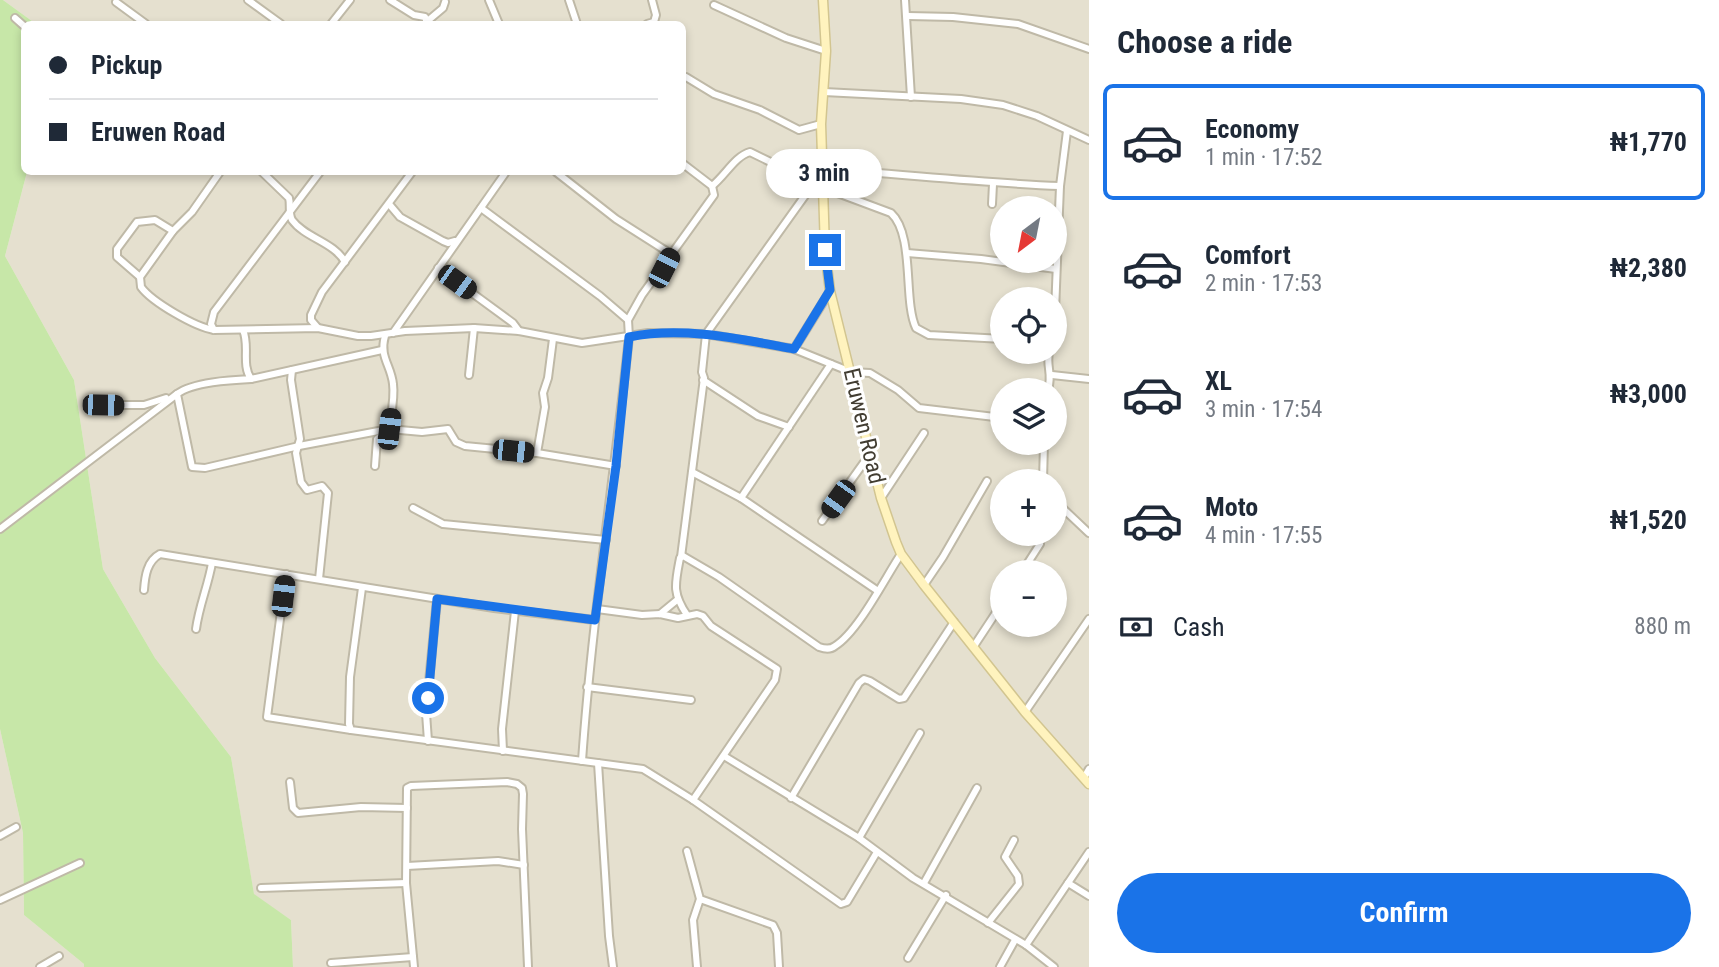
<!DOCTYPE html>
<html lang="en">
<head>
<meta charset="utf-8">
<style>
  :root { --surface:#fff; --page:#f2f2f3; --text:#1f2937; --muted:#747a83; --line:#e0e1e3; --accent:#1a73e8 }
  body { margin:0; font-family:"Roboto Condensed",sans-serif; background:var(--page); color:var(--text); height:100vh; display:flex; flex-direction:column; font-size:26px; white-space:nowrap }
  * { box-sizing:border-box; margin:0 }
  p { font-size:23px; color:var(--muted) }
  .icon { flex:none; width:38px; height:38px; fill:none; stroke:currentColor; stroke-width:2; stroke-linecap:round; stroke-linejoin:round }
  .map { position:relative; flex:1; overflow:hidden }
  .details { display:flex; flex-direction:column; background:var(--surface); width:630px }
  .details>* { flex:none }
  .top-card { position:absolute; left:21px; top:21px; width:665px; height:154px; border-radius:10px; box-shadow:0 4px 10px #0003; display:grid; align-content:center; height:154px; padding:0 28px; background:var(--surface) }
  .needle { width:46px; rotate:212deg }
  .buttons { position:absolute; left:990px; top:196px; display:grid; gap:14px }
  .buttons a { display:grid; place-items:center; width:77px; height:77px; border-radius:50%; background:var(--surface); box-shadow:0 4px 10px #0003; font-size:35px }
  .end { position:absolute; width:32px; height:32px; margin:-16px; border:9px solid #1a73e8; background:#fff; box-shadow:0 0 0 4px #fff }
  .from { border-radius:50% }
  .bubble { position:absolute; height:49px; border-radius:24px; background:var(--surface); box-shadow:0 4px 10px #0003; font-size:23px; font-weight:700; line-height:49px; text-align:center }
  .car { position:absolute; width:21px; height:42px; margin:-21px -10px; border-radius:9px; box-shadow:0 0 5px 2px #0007; background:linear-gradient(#222 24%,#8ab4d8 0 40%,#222 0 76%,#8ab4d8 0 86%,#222 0) }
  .top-card b { display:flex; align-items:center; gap:24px; height:66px; font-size:26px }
  .top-card b+b { border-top:2px solid var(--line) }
  .top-card i { width:18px; height:18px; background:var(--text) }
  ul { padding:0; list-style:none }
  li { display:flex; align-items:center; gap:21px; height:116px; margin:0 14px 10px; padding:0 14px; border:4px solid transparent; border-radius:10px }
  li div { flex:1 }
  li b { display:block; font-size:26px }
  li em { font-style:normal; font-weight:700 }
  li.current { border-color:var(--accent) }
  li>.icon { width:63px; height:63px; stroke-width:1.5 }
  h2 { padding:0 28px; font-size:32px; line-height:84px }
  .pay { display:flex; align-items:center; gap:18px; height:77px; padding:0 28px; font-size:26px }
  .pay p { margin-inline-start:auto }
  .button { display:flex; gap:14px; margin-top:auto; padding:14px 28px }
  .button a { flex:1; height:80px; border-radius:42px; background:var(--accent); color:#fff; font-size:28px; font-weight:700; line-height:80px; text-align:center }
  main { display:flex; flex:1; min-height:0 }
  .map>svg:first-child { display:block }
  .residential { fill:#e5e0cf; fill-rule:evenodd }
  .green { fill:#c7e7a8 }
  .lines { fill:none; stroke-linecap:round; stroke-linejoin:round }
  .street-casing { stroke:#bfb9a7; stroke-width:10 }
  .secondary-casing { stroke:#d2c590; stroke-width:11 }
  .street { stroke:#fff; stroke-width:6 }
  .secondary { stroke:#fff3be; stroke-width:8 }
  .route { stroke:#1a73e8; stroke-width:9 }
  .labels { text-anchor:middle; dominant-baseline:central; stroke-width:6; stroke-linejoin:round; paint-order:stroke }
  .street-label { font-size:23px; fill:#423d32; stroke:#fff }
</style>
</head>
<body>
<main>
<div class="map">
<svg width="1089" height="967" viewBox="0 0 1089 967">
  <rect width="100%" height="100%" fill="#f1ede1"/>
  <g class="residential">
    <path d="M3,0H1089V967H293L291,920L254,895L231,757L155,658L103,569L74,380L5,256L27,172H682V24H36ZM1003,208H1055V261H1003ZM1003,299H1055V352H1003ZM1003,390H1055V443H1003ZM1003,481H1055V534H1003ZM1003,572H1055V625H1003Z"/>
    <polygon points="0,729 23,833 24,915 84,964 84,967 0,967"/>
  </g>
  <polygon class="green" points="0,0 3,0 36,24 24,24 24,172 27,172 5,256 74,380 103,569 155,658 231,757 254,894 291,920 293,967 84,967 84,964 24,915 23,833 0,729"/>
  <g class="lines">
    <g class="street-casing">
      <g id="street">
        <polyline points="248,0 281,24"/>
        <polyline points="390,0 414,15 425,17 426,20"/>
        <polyline points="489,0 499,24"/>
        <polyline points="569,0 577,24"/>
        <polyline points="905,0 911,97"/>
        <polyline points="116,2 146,24"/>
        <polyline points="714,5 786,38 826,51"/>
        <polyline points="908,16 953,17 1018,24 1089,49"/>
        <polyline points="15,18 24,26"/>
        <polyline points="331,24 350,0"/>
        <polyline points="424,24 443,8 445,2"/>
        <polyline points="647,24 654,22 656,15 652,0"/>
        <polyline points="686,77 714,94 760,110 799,130 821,124"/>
        <polyline points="824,92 961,99 1003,105 1037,116 1089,140"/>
        <path d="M823,169C902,174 981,183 1060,186"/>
        <path d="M220,172L192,212L173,231L140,277L141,287C152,302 195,327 214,330L318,328L358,336H371L405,331L474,328L519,331L582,343L648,333L706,334L794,349L851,372L870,373L898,390L919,408L1003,418"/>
        <path d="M262,172L289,198C291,205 288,213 292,220C305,238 334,242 345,262"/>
        <polyline points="556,172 616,219 671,254"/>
        <path d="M712,186C725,176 735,156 750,152L824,188L891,213C915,235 903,301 916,328L929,335L1003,339"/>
        <polyline points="389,204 400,217 443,241 448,243 455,241"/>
        <polyline points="992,204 993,184"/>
        <polyline points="481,208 600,296 628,320"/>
        <polyline points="907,253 981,259 1056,269"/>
        <polyline points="438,268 513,323 519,331"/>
        <polyline points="140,277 117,257 117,249 137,222 155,220 173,231"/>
        <polyline points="1055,312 1060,186 1067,131"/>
        <polyline points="317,327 311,320 311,315 322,292 412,172"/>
        <polyline points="214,330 211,324 214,312 320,172"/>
        <path d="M243,330C250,346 241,364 251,379C231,380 193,382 177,394L192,467L205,468L299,446L389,429L422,432L448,429L456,442L465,446L537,453L616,466"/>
        <polyline points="393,333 506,172"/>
        <polyline points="794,349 830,291"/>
        <polyline points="292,370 291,380 300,439 296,453 301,482 307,490 322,486 328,493 319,579"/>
        <polyline points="469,375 474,328"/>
        <polyline points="1052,375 1089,379"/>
        <polyline points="251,379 382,350"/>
        <polyline points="703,380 758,416 789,427"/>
        <path d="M1048,390C1053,373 1046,368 1049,352"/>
        <polyline points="103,405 144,405 166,398"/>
        <polyline points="537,453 545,407 543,393 548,378 553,339"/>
        <path d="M375,466L377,439L389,429C391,414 395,398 393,384C391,365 379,357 385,336"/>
        <polyline points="692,472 741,498 878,591"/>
        <polyline points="1043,481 1044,443"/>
        <polyline points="741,498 831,364"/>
        <polyline points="881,498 924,433"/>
        <polyline points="1055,501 1089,533"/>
        <polyline points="413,508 443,524 606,540"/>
        <polyline points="822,521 870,454"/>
        <polyline points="0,529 177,394"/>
        <polyline points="681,557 704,378 702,372 706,334 814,183"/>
        <polyline points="1022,572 1040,544"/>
        <polyline points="286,574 267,717 351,730"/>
        <polyline points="924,585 943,557 987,481"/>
        <polyline points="362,588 350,677 349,724 351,730 643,769 693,800 841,904 847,902 877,852"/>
        <path d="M144,590C145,576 147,561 160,554L494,608L595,620"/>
        <polyline points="597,609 642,615 660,614 678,618 697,614 703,616 711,626 777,669 775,680 693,800"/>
        <polyline points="660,614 677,600"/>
        <path d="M687,615C672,593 675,584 680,558L683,556L719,577L819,647C825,649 830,650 835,646C858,632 885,578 901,554"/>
        <path d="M196,629C199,606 208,586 212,563"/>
        <polyline points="974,646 1003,602"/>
        <polyline points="587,687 691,700"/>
        <polyline points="1025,712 1089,619"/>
        <polyline points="428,741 426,713 437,599"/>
        <polyline points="503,751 502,729 515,611"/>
        <polyline points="724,756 859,838 913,878 1026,945 1054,967"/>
        <path d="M582,761C592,619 614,479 629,337L628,320L642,295L714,195L712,186L682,163"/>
        <polyline points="598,763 609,936 613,967"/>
        <polyline points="1084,778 1089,769"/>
        <polyline points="290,782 293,808 298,813 361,807 407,808"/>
        <polyline points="791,798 859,683 864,679 870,681 899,699 904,698 954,622"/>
        <polyline points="0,836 16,827"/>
        <polyline points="859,838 920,733"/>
        <polyline points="687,851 700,899 773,925 777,933 779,967"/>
        <polyline points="407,866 498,861 524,865"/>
        <polyline points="924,883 977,788"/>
        <polyline points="1068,883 1089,896"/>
        <polyline points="261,888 406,883"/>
        <polyline points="0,900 80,863"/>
        <polyline points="988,923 1019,884 1018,876 1005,857 1014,840"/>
        <polyline points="1026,945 1089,852"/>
        <polyline points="908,958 946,895"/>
        <polyline points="331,963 413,957"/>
        <polyline points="40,967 59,956"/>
        <polyline points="414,967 406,883 407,788 411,786 507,782 517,784 522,788 523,794 522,829 528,967"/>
        <polyline points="697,967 693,920 700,899"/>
        <polyline points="1000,967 1015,940"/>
      </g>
    </g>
    <g class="secondary-casing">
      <polyline id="secondary" points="823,0 826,51 821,124 825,250 830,291 881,498 896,542 901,554 924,585 1025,712 1089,784"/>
    </g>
    <use href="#street" class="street"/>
    <use href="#secondary" class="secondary"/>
  </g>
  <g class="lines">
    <path class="route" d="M428,698L437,599L595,620L616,466L629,337C683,326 740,339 794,349L830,290L825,250"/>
  </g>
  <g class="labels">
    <g class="street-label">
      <text transform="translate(864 426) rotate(77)">Eruwen Road</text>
    </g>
  </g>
</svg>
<div class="buttons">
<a><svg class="needle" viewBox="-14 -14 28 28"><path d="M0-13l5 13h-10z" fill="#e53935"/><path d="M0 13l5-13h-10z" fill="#747a83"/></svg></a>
<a><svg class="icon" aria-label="locate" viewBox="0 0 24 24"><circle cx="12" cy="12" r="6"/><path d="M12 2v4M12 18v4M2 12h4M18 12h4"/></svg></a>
<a><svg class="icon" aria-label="layers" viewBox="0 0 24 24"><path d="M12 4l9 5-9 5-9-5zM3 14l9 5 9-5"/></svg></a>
<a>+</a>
<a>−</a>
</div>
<i class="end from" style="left:428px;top:698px"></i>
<i class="end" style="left:825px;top:250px"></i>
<div class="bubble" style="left:766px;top:149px;width:116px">3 min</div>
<i class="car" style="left:664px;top:268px;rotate:27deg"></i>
<i class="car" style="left:457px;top:282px;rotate:126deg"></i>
<i class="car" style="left:103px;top:405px;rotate:91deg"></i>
<i class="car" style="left:389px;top:429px;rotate:7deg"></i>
<i class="car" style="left:513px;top:451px;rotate:96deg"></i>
<i class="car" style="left:838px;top:499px;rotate:216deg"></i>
<i class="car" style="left:283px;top:596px;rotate:7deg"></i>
<div class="top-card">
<b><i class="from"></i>Pickup</b>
<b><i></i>Eruwen Road</b>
</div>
</div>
<section class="details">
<h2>Choose a ride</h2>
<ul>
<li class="current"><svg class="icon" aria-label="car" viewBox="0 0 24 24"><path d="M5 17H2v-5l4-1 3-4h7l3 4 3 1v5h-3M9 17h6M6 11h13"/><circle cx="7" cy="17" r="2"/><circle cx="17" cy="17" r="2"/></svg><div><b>Economy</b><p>1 min · 17:52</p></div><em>₦1,770</em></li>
<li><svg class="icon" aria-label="car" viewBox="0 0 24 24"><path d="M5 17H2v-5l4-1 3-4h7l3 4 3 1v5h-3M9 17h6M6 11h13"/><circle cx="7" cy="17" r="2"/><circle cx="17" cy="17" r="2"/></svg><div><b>Comfort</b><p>2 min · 17:53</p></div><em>₦2,380</em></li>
<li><svg class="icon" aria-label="car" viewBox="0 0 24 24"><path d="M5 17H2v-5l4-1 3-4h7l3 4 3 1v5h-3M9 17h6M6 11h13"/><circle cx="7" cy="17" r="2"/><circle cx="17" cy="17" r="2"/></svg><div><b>XL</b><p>3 min · 17:54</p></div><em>₦3,000</em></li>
<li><svg class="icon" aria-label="car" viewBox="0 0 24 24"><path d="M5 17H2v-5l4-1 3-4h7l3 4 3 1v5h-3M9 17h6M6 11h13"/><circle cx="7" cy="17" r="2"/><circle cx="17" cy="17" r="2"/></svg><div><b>Moto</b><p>4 min · 17:55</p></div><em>₦1,520</em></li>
</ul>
<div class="pay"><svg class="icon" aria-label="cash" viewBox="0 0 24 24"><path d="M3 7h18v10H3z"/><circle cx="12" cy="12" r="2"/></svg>Cash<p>880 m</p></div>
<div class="button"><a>Confirm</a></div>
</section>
</main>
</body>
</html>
